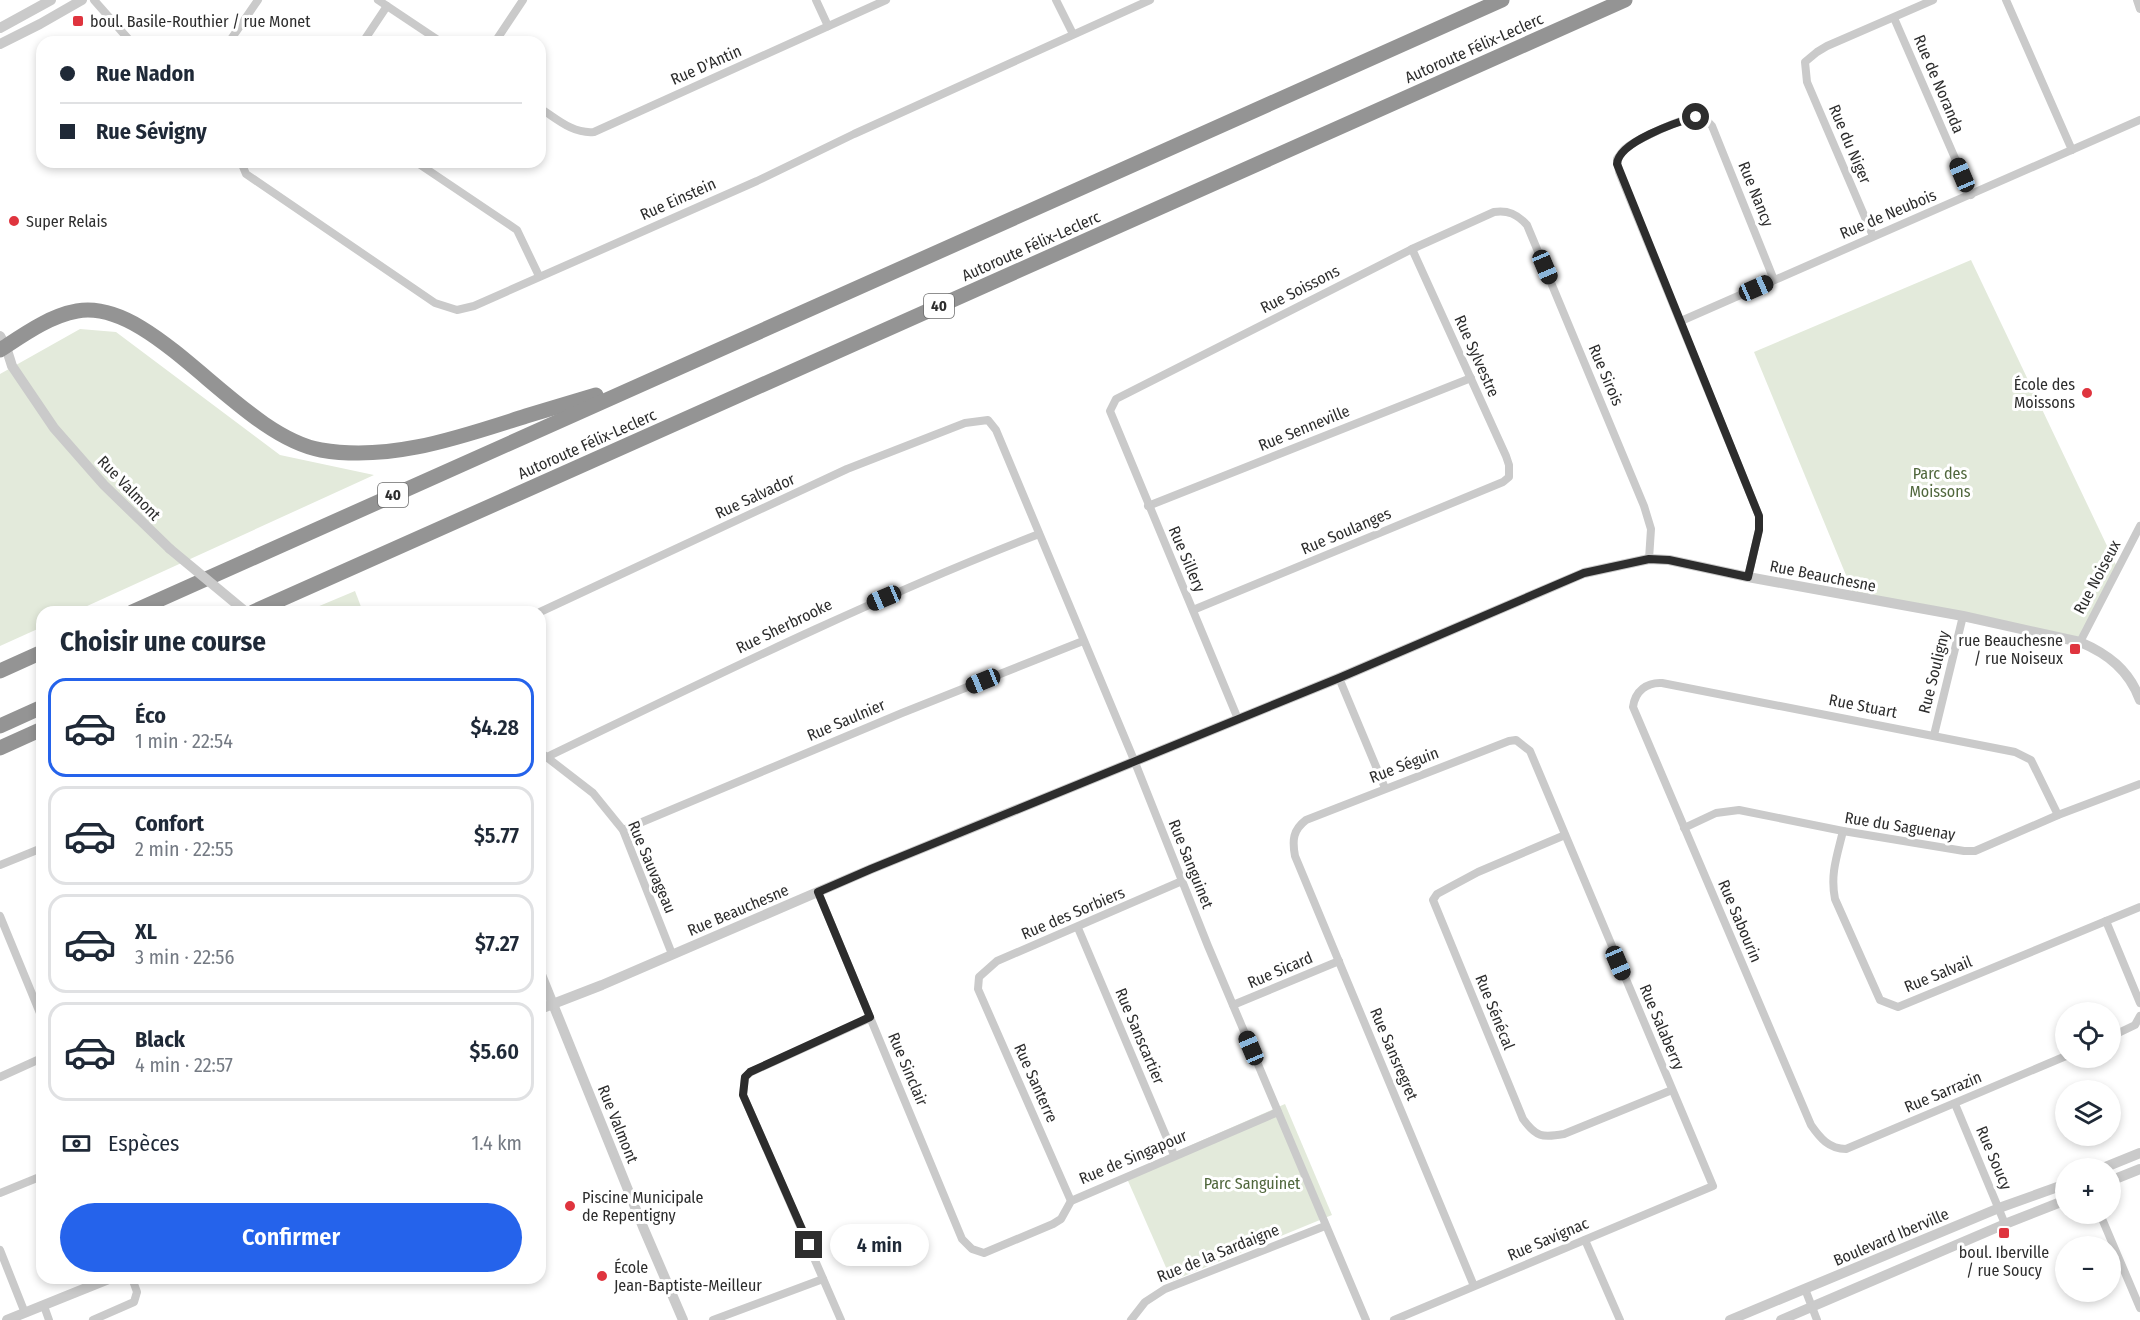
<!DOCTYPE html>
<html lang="fr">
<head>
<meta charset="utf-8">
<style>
  :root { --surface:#fff; --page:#f6f6f7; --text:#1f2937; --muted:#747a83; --line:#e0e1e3; --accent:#2563eb }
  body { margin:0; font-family:"Fira Sans Condensed",sans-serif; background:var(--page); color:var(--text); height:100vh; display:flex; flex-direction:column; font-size:22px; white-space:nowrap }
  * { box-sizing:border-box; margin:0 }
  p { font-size:20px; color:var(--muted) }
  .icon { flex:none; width:33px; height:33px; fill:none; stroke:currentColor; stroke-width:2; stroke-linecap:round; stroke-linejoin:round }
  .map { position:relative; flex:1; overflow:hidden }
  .sheet { position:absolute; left:36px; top:606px; width:510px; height:678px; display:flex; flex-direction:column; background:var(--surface); border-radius:18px; box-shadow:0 3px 9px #0003 }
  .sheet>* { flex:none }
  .guide { position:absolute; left:36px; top:36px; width:510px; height:132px; border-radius:18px; box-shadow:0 3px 9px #0003; display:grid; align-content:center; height:132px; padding:0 24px; background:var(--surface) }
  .controls { position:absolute; left:2055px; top:1002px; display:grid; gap:12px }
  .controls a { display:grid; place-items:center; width:66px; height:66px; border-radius:50%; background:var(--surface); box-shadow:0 3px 9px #0003; font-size:30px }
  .end { position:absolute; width:27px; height:27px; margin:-14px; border:8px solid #2d2d2d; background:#fff; box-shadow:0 0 0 3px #fff }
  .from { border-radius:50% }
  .bubble { position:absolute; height:42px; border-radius:21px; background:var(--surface); box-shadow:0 3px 9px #0003; font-size:20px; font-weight:600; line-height:42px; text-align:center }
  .car { position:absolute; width:18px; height:36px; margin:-18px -9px; border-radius:8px; box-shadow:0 0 4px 2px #0007; background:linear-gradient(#222 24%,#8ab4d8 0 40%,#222 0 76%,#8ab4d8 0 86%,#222 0) }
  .guide b { display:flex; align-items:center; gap:21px; height:57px; font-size:22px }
  .guide b+b { border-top:2px solid var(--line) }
  .guide i { width:15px; height:15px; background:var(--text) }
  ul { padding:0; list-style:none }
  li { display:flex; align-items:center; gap:18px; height:99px; margin:0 12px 9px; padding:0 12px; border:3px solid var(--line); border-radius:18px }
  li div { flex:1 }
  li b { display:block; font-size:22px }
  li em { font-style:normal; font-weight:600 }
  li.on { border-color:var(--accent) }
  li>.icon { width:54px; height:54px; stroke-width:1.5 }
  h2 { padding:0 24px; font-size:27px; line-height:72px }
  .pay { display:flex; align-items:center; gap:15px; height:66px; padding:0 24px; font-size:22px }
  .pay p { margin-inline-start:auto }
  .button { display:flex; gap:12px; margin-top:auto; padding:12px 24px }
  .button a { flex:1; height:69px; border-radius:36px; background:var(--accent); color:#fff; font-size:24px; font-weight:600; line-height:69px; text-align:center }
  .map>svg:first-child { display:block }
  .green { fill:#e3eadb }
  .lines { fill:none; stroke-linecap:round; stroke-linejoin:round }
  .minor { stroke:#cacaca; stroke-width:8 }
  .tertiary { stroke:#cacaca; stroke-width:10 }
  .motorway { stroke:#949494; stroke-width:15 }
  .tertiary-bridge { stroke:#cacaca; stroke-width:10 }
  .route { stroke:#2d2d2d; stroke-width:8 }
  .poi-dot { fill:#df343e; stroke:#fff; stroke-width:2 }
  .labels { text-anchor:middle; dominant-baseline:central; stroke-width:6; stroke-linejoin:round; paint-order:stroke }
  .shield { fill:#fff; stroke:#6c6c6c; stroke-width:1.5 }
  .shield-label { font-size:15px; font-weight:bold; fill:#2d2d2d }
  .poi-label { font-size:16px; fill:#2d2d2d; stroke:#fff; text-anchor:start }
  .street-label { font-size:16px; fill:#2d2d2d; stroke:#fff }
  .park-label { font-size:16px; fill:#50673c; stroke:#fff }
</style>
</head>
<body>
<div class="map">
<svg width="2140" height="1320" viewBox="0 0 2140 1320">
  <rect width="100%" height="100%" fill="#fff"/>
  <g class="green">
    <polygon points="1971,260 2118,569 2080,642 1855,597 1754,352"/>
    <polygon points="80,329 116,332 280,455 374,475 74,612 42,612 42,627 0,646 0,374"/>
    <polygon points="355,591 363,612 305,612"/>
    <polygon points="1285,1104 1332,1215 1172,1281 1125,1174"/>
  </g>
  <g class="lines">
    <g class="minor">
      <polyline points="94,0 131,42"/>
      <polyline points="378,0 441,42"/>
      <polyline points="816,0 828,26"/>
      <polyline points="1056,0 1073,34"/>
      <polyline points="2006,0 2072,150"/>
      <polyline points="2137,0 2140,9"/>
      <polyline points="1894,18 1971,195"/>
      <polyline points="229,42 258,0"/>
      <polyline points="363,42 387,6"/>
      <polyline points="495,42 523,0"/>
      <path d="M540,108C557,119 573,134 594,132L886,0"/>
      <polyline points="241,162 246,174 435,303 457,310 474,306 757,181 854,134 1150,0"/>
      <polyline points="416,162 517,230 539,276"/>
      <polyline points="1873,236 1807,82 1805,62 1817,52 1827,46 1933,0"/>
      <polyline points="1681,321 2140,120"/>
      <polyline points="1148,506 1471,378"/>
      <path d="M1748,577L1759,530V516L1619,172L1617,159C1620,155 1622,151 1626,148C1636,140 1684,117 1696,117C1703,117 1708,121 1712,126L1774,280"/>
      <polyline points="1193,610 1503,482 1509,477 1509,465 1506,456 1412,249"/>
      <polyline points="540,612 847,469 965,423 988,420 996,430 1134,760 1208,946 1366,1320"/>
      <polyline points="2080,642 2140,526"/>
      <polyline points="1339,678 1385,788"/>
      <path d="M1238,719L1110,411L1116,399L1412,249L1494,212C1508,210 1517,214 1527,225L1644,506L1651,529L1649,559"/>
      <polyline points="1934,735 1963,616"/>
      <polyline points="540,752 593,793 623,830 672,954"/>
      <path d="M547,757C709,679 871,599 1039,534"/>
      <path d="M2058,815L2031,760L2015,752L1662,683C1647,682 1635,691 1633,707L1811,1125C1820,1138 1829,1149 1846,1149L2066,1056"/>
      <polyline points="1684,828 1716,813 1739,810 1843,831 1964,851 1975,851 2058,815 2140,784"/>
      <polyline points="623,830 902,713 1083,641"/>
      <path d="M1843,831C1837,856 1830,874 1835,899L1880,1000L1898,1007L2140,907"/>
      <path d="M1565,835L1478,872L1437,894L1433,900L1523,1119C1536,1137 1542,1138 1564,1134L1672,1090"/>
      <polyline points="0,865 42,848"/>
      <polyline points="818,892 962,1239 972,1249 984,1253 1053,1224 1061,1219 1071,1201 1278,1112"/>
      <polyline points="0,916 42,1018"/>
      <polyline points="2106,921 2140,1003"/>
      <polyline points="1078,928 1174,1155"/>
      <polyline points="1233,1005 1339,961"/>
      <polyline points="2110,1037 2135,1025 2140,1016"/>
      <polyline points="0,1077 42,1058"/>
      <polyline points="1955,1104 2005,1224"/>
      <polyline points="0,1193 42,1176"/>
      <polyline points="1071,1201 978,989 979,977 997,961 1182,881"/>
      <polyline points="2100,1214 2140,1308"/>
      <polyline points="1585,1240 1620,1320"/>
      <polyline points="0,1250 25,1313"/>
      <polyline points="1805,1289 1817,1320"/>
      <polyline points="44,1306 49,1320"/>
      <polyline points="93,1320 134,1302 137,1292 132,1278"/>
      <polyline points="713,1320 823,1279"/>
      <polyline points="841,1320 743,1095 745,1077 751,1072 870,1018"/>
      <polyline points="1131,1320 1145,1302 1165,1289 1325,1226"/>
      <path d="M1394,1320L1713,1186L1530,751L1516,740L1509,741L1306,820C1293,830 1292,840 1295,856L1474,1286"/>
    </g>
    <g class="tertiary">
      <polyline points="0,28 51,0"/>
      <polyline points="0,44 40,24 82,0"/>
      <polyline points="0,336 6,347 12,366 54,428 104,485 170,549"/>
      <polyline points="540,972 643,1227 683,1320"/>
      <path d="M540,1009L602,985L871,869L1339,678L1584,573L1649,559L1669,560L1748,577L1963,616L2080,642C2108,654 2129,670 2140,700"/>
      <polyline points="2103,1168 2140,1153"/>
      <polyline points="2110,1181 2140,1169"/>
      <polyline points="7,1320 111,1278"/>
      <polyline points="1730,1320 1999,1208 2066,1184"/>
      <polyline points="1781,1320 2005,1224 2066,1200"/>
    </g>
    <g class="motorway">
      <path d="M0,350C23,335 49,316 77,311C154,297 238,435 321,450C391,462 460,437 526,416C549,409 572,402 596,395"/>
      <polyline points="132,612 1502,0"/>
      <polyline points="253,612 1625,0"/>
      <polyline points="0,671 42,652"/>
      <polyline points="0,726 42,707"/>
      <polyline points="0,748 42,729"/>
    </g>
    <polyline class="tertiary-bridge" points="170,549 246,612"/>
  </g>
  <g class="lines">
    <path class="route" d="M809,1245L743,1095L745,1077L750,1072L870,1017L818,892L871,869L1339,678L1584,573L1649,559L1669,560L1748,577L1759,530V516L1617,164C1618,142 1677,122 1696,117"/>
  </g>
  <g class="poi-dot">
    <rect x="72" y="15" width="12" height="12" rx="3"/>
    <circle cx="14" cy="221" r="6"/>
    <circle cx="2087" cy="393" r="6"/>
    <rect x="2069" y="643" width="12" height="12" rx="3"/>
    <circle cx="570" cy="1206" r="6"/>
    <rect x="1998" y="1227" width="12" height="12" rx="3"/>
    <circle cx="602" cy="1276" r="6"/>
  </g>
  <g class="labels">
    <g class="shield">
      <rect x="924" y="294" width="30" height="24" rx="4.5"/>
      <rect x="378" y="483" width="30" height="24" rx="4.5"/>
    </g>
    <g class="shield-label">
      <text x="939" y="306">40</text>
      <text x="393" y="495">40</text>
    </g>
    <g class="poi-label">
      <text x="90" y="21">boul. Basile-Routhier / rue Monet</text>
      <text x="26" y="221">Super Relais</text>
      <text x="2075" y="384" text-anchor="end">École des<tspan x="2075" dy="18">Moissons</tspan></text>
      <text x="2063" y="640" text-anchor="end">rue Beauchesne<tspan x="2063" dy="18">/ rue Noiseux</tspan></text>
      <text x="582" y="1197">Piscine Municipale<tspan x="582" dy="18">de Repentigny</tspan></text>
      <text x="2004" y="1252" text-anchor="middle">boul. Iberville<tspan x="2004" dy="18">/ rue Soucy</tspan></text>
      <text x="614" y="1267">École<tspan x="614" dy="18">Jean-Baptiste-Meilleur</tspan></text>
    </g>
    <g class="street-label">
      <text transform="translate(1474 48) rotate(-24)">Autoroute Félix-Leclerc</text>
      <text transform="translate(706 65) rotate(-24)">Rue D'Antin</text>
      <text transform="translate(1939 84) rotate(67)">Rue de Noranda</text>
      <text transform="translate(1850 144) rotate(67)">Rue du Niger</text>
      <text transform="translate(1756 194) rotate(68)">Rue Nancy</text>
      <text transform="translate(678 199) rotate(-24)">Rue Einstein</text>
      <text transform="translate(1888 214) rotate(-23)">Rue de Neubois</text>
      <text transform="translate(1031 246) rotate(-24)">Autoroute Félix-Leclerc</text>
      <text transform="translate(1300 289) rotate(-27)">Rue Soissons</text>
      <text transform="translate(1477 356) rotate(66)">Rue Sylvestre</text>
      <text transform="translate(1606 375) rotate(67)">Rue Sirois</text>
      <text transform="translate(1304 428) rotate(-22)">Rue Senneville</text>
      <text transform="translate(587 444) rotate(-24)">Autoroute Félix-Leclerc</text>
      <text transform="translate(129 488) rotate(46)">Rue Valmont</text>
      <text transform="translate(755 496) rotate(-25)">Rue Salvador</text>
      <text transform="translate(1346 531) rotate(-23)">Rue Soulanges</text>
      <text transform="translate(1187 559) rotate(67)">Rue Sillery</text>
      <text transform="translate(1823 576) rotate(11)">Rue Beauchesne</text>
      <text transform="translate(2097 577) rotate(-62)">Rue Noiseux</text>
      <text transform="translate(784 626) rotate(-26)">Rue Sherbrooke</text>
      <text transform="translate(1934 672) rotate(-76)">Rue Souligny</text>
      <text transform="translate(1863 706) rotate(11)">Rue Stuart</text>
      <text transform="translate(846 720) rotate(-23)">Rue Saulnier</text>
      <text transform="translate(1404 765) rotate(-21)">Rue Séguin</text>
      <text transform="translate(1900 826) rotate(9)">Rue du Saguenay</text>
      <text transform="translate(1191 864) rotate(68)">Rue Sanguinet</text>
      <text transform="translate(652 867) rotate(67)">Rue Sauvageau</text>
      <text transform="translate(738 910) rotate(-23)">Rue Beauchesne</text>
      <text transform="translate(1073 913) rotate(-23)">Rue des Sorbiers</text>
      <text transform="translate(1740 921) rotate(67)">Rue Sabourin</text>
      <text transform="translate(1280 970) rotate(-23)">Rue Sicard</text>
      <text transform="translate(1938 974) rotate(-22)">Rue Salvail</text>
      <text transform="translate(1495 1012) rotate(68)">Rue Sénécal</text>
      <text transform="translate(1662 1027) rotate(67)">Rue Salaberry</text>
      <text transform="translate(1140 1036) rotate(67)">Rue Sanscartier</text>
      <text transform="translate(1394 1054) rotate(67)">Rue Sansregret</text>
      <text transform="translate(908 1069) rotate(67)">Rue Sinclair</text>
      <text transform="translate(1036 1083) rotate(66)">Rue Santerre</text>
      <text transform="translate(1943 1092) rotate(-23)">Rue Sarrazin</text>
      <text transform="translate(618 1124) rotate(68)">Rue Valmont</text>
      <text transform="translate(1133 1157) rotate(-23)">Rue de Singapour</text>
      <text transform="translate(1994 1158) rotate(67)">Rue Soucy</text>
      <text transform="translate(1891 1237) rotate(-23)">Boulevard Iberville</text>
      <text transform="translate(1548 1239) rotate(-23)">Rue Savignac</text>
      <text transform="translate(1218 1253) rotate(-22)">Rue de la Sardaigne</text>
    </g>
    <g class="park-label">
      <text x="1940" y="473">Parc des<tspan x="1940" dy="18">Moissons</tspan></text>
      <text x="1252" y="1183">Parc Sanguinet</text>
    </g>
  </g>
</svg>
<div class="controls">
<a><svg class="icon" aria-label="locate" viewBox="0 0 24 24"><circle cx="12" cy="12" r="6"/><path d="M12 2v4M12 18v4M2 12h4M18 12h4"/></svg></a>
<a><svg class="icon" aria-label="layers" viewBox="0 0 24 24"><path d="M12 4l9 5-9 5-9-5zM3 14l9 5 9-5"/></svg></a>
<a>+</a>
<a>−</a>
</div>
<i class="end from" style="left:1696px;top:117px"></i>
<i class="end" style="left:809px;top:1245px"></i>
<div class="bubble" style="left:830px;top:1224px;width:99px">4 min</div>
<i class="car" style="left:1962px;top:175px;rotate:337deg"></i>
<i class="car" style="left:1545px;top:267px;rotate:157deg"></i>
<i class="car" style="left:1756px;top:288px;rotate:66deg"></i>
<i class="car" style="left:884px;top:598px;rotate:247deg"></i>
<i class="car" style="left:983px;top:681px;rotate:248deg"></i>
<i class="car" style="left:1618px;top:963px;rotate:157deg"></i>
<i class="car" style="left:1251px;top:1048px;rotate:337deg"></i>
<div class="guide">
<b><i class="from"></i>Rue Nadon</b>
<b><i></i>Rue Sévigny</b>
</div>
<section class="sheet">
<h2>Choisir une course</h2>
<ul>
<li class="on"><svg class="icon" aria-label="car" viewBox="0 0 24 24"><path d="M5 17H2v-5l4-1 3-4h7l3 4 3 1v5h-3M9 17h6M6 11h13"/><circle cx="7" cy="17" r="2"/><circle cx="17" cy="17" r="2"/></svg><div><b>Éco</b><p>1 min · 22:54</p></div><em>$4.28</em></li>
<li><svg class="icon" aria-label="car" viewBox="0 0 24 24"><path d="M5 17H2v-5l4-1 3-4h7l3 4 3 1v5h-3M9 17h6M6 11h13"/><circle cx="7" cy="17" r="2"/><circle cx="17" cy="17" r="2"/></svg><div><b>Confort</b><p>2 min · 22:55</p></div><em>$5.77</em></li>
<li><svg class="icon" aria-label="car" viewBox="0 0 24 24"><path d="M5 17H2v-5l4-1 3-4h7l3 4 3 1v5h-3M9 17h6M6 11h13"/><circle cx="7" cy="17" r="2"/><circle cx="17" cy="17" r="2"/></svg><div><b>XL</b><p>3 min · 22:56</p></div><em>$7.27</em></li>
<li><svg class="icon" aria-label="car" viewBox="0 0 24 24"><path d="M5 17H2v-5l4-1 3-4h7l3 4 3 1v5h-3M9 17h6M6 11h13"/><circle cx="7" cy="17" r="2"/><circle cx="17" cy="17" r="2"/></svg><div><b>Black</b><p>4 min · 22:57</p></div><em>$5.60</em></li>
</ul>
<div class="pay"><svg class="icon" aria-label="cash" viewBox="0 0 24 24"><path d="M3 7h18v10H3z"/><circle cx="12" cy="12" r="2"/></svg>Espèces<p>1.4 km</p></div>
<div class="button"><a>Confirmer</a></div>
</section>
</div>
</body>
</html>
